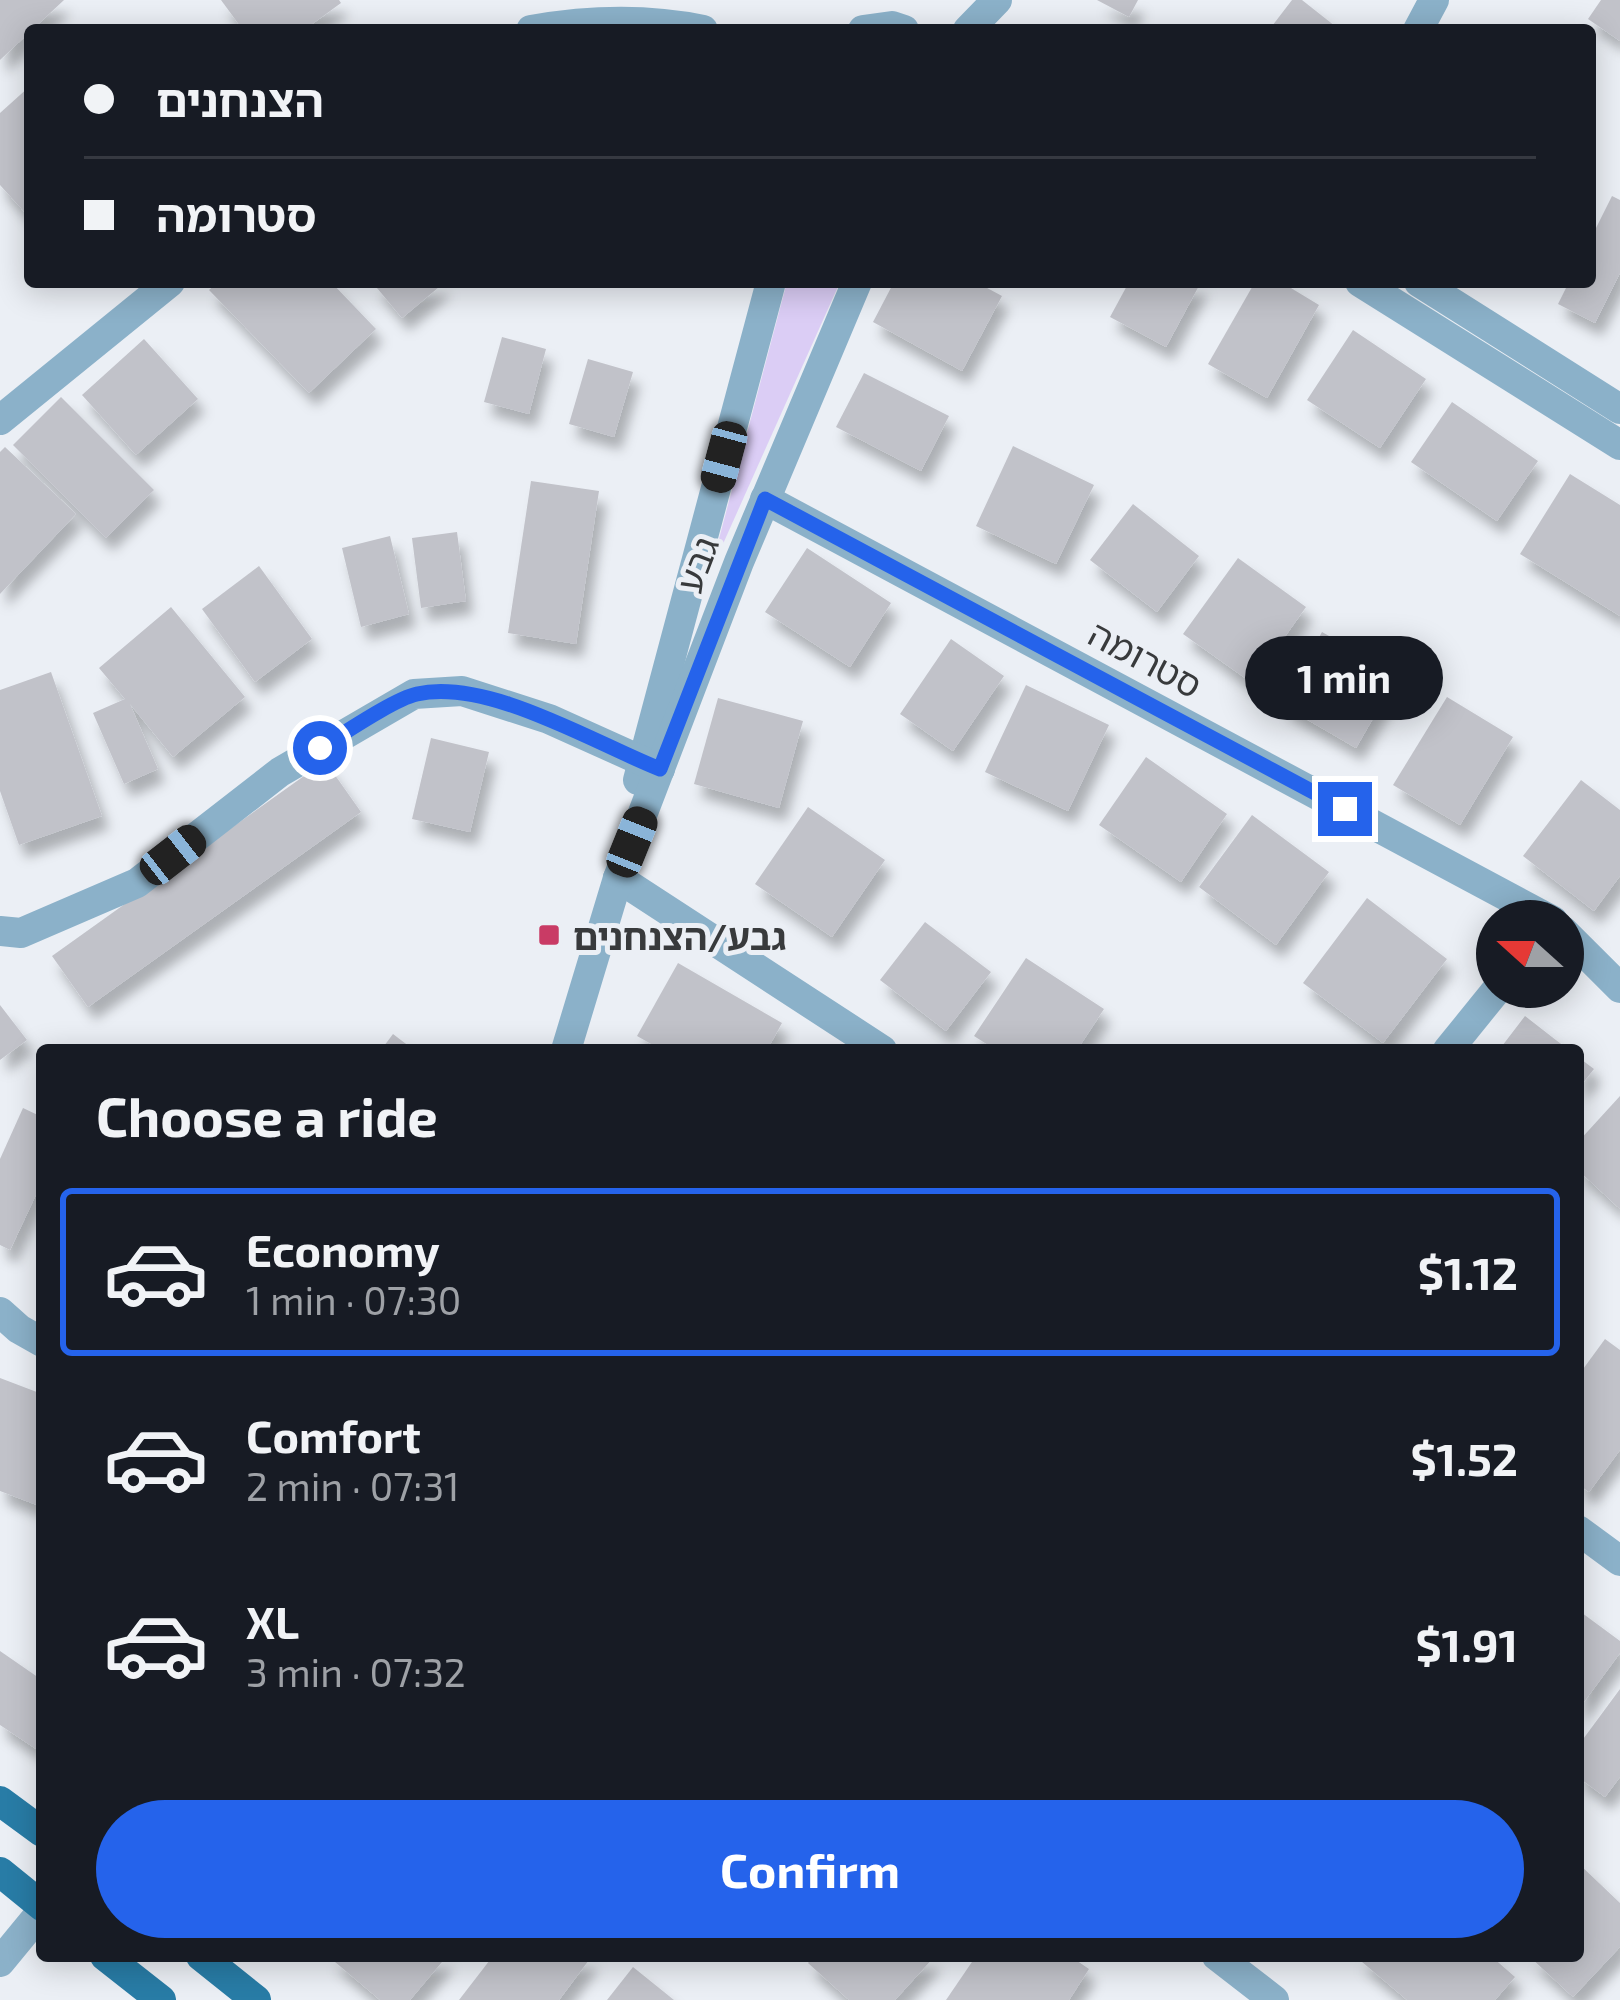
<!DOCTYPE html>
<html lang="en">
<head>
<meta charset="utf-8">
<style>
  :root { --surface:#171b24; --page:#242831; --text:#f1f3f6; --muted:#9ea1a6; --line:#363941; --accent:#2563eb }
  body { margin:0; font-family:"Exo 2","Noto Sans Hebrew",sans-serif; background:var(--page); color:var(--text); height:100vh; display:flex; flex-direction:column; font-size:45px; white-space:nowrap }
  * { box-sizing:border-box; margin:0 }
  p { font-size:39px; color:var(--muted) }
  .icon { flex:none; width:66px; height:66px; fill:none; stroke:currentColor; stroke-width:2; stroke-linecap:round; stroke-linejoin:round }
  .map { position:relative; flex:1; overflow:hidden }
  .drawer { position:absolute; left:36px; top:1044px; width:1548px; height:918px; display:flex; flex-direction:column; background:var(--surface); border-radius:12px; box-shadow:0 6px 30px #0003 }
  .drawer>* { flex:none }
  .top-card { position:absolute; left:24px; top:24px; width:1572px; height:264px; border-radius:12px; box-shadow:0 6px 30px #0003; display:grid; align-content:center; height:264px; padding:0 60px; background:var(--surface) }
  .needle { width:78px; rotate:291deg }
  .fabs { position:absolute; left:1476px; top:900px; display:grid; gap:24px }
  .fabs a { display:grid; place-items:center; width:108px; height:108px; border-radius:50%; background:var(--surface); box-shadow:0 6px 30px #0003; font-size:60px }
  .end { position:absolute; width:54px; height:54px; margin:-27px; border:15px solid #2563eb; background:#fff; box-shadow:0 0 0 6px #fff }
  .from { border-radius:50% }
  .bubble { position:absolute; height:84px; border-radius:42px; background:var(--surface); box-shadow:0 6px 30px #0003; font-size:39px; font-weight:700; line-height:84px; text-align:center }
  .car { position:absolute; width:36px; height:72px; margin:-36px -18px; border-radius:15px; box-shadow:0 0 9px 3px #0007; background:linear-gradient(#222 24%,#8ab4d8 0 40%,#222 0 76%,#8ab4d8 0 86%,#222 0) }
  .top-card b { display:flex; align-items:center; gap:42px; height:114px; font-size:45px }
  .top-card b+b { border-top:3px solid var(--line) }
  .top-card i { width:30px; height:30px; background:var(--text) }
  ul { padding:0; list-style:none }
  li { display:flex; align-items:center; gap:36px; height:168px; margin:0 24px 18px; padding:0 36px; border:6px solid transparent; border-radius:12px }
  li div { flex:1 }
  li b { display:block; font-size:45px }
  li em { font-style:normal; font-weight:700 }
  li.selected { border-color:var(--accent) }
  li>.icon { width:108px; height:108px; stroke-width:1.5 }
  h2 { padding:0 60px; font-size:54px; line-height:144px }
  .primary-button { display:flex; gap:24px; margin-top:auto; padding:24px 60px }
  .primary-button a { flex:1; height:138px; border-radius:72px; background:var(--accent); color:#fff; font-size:48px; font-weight:700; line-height:138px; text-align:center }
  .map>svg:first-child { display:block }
  .green { fill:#dbcdf5 }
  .building { fill:#c1c2c9; filter:url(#shadow) }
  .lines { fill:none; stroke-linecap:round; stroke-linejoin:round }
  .minor { stroke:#8bb1c9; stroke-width:30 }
  .major { stroke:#287ca6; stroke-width:30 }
  .route { stroke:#2563eb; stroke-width:15 }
  .poi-dot { fill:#c93b65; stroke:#ebeff5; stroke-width:4.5 }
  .labels { text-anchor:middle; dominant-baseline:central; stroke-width:10; stroke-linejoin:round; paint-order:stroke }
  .street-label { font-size:36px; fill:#383a3c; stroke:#ebeff5 }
  .poi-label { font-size:36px; font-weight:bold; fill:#383a3c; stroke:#ebeff5; text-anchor:start }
</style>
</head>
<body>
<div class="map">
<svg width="1620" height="2000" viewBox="0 0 1620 2000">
  <defs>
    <filter id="shadow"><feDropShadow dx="7" dy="13" stdDeviation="6" flood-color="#0004"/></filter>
  </defs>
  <rect width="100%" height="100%" fill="#ebeff5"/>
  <polygon class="green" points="787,282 840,282 710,573"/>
  <g class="building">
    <polygon points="0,0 64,0 0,60"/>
    <polygon points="221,0 339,0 341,3 304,30 243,30"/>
    <polygon points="1097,0 1138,0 1129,17"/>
    <polygon points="1292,0 1302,0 1340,30 1269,30"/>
    <polygon points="1601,0 1620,0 1620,41 1588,19"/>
    <polygon points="30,86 30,218 0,185 0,113"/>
    <polygon points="1612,196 1620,200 1620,273 1595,323 1558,304 1569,282 1590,282 1590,240"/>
    <polygon points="218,282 331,282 376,329 309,393 209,290"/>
    <polygon points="372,282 445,282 402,318"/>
    <polygon points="894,282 976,282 1002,296 962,371 873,322"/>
    <polygon points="1129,282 1201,282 1166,347 1110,317"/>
    <polygon points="1255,282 1281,282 1319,305 1267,398 1208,364"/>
    <polygon points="1353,330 1426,379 1380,448 1307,400"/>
    <polygon points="502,337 546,349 529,414 484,402"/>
    <polygon points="144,339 198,399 136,455 82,395"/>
    <polygon points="588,359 633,372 614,437 569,424"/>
    <polygon points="864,373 949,416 921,471 836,427"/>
    <polygon points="61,397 154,490 106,538 13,445"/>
    <polygon points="1452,402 1538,461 1497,521 1411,462"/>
    <polygon points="1013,446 1094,485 1056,564 976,526"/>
    <polygon points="5,447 76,514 0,594 0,452"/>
    <polygon points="1570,474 1620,505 1620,616 1520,554"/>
    <polygon points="531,481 599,491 576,644 508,633"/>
    <polygon points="1133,504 1199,556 1157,612 1090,560"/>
    <polygon points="457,532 466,601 421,608 412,538"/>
    <polygon points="390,536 409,614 361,627 342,548"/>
    <polygon points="807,548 891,603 850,667 765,612"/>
    <polygon points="1238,558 1306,607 1252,683 1183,634"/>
    <polygon points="259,566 312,639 255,682 202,609"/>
    <polygon points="171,607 245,697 173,757 130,704 158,769 124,784 93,713 125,699 99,668"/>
    <polygon points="1322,632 1398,675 1356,748 1282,705"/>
    <polygon points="951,639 1004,676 953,751 900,714"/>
    <polygon points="51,672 102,816 19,845 0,791 0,690"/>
    <polygon points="1026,685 1109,725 1068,811 985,772"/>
    <polygon points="1447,697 1513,737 1460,825 1393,785"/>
    <polygon points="718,698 803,721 779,808 694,784"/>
    <polygon points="431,738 489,752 470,832 412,819"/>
    <polygon points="1146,757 1227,814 1181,882 1099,825"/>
    <polygon points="325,761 361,812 88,1007 52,956"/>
    <polygon points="1581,780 1620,810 1620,876 1594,911 1523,856"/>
    <polygon points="808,807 885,860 832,937 755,884"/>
    <polygon points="1252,815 1329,872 1276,945 1199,887"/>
    <polygon points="1367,898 1447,959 1383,1043 1303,983"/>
    <polygon points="925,922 991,972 946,1031 880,980"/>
    <polygon points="1026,958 1104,1009 1077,1050 996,1050 974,1036"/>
    <polygon points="678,963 782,1023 767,1050 662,1050 637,1036"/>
    <polygon points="0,1005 27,1040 0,1060"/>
    <polygon points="1525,1016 1552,1037 1569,1050 1499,1050"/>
    <polygon points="393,1034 414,1050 381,1050"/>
    <polygon points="1578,1057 1594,1069 1578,1089"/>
    <polygon points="1620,1096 1620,1209 1578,1170 1578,1142"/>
    <polygon points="23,1108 42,1117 42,1182 10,1250 0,1245 0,1159"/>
    <polygon points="1605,1339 1620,1350 1620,1450 1589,1492 1578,1484 1578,1376"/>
    <polygon points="0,1378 42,1394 42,1507 0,1491"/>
    <polygon points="1578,1610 1620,1641 1620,1653 1578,1710"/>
    <polygon points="0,1651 42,1680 42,1753 0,1725"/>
    <polygon points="1620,1689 1620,1777 1605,1797 1578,1777 1578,1746"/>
    <polygon points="1578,1863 1620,1903 1620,1947 1573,1997 1529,1956 1578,1956"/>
    <polygon points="328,1956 447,1956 410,2000 380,2000"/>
    <polygon points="493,1956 592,1956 559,2000 459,2000"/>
    <polygon points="814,1956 935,1956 895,2000 849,2000 808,1963"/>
    <polygon points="976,1956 1070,1956 1089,1969 1069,2000 946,2000"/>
    <polygon points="1355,1956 1491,1956 1515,1977 1495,2000 1407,2000"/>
    <polygon points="633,1967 674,2000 607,2000"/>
  </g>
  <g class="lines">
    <g class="minor">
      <path d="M531,30C588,20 646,18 703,30"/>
      <polyline points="863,30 892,26 904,30"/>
      <polyline points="968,30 997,0"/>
      <polyline points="1418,30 1434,0"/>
      <polyline points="1360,282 1620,445"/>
      <polyline points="1419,282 1620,409"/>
      <polyline points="0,420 170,282"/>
      <polyline points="765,499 1553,921"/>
      <polyline points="638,780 771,282"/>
      <polyline points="618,878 882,1050"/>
      <polyline points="0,931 21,933 137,883 280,772 414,694 462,691 549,719 660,769"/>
      <polyline points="1563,931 1620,988"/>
      <polyline points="566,1050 618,878 739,562 857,282"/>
      <polyline points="1448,1050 1499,987"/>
      <polyline points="0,1312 19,1329 42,1342"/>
      <polyline points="1578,1530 1620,1561"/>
      <polyline points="1217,1956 1274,2000"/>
      <polyline points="0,1962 42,1911"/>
    </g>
    <g class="major">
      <polyline points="0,1801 42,1832"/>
      <polyline points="0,1872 42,1906"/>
      <polyline points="105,1956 161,2000"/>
      <polyline points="201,1956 256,2000"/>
    </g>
  </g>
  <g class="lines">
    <path class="route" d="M320,748C343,734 394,699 417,694C488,678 594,743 660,769L765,499L1345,809"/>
  </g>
  <rect class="poi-dot" x="537" y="923" width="24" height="24" rx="6"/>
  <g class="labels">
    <g class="street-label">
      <text transform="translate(696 564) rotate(-69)">גבע</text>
      <text transform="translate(1146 658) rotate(28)">סטרומה</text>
    </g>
    <g class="poi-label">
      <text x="573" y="935">גבע/הצנחנים</text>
    </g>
  </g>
</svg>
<div class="fabs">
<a><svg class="needle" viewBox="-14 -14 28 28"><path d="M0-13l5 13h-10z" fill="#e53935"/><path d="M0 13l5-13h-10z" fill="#9ea1a6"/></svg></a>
</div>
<i class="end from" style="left:320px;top:748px"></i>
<i class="end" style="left:1345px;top:809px"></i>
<div class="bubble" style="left:1245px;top:636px;width:198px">1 min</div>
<i class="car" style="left:724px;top:457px;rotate:195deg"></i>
<i class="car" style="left:632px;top:842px;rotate:22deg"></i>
<i class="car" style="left:173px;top:855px;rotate:52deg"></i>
<div class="top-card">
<b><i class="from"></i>הצנחנים</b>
<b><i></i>סטרומה</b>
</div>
<section class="drawer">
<h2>Choose a ride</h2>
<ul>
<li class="selected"><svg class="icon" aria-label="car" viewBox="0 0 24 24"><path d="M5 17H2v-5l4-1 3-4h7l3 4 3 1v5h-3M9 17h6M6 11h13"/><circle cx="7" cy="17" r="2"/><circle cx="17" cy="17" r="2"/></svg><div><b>Economy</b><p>1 min · 07:30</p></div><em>$1.12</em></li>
<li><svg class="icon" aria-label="car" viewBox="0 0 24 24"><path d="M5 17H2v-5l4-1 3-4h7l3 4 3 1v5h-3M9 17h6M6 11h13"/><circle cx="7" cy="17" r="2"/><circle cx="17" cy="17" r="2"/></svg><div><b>Comfort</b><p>2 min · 07:31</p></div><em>$1.52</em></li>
<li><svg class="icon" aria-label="car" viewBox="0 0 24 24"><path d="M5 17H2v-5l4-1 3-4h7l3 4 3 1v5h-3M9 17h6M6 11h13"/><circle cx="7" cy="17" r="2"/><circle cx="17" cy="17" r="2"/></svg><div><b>XL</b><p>3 min · 07:32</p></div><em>$1.91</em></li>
</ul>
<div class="primary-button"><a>Confirm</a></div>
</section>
</div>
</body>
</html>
